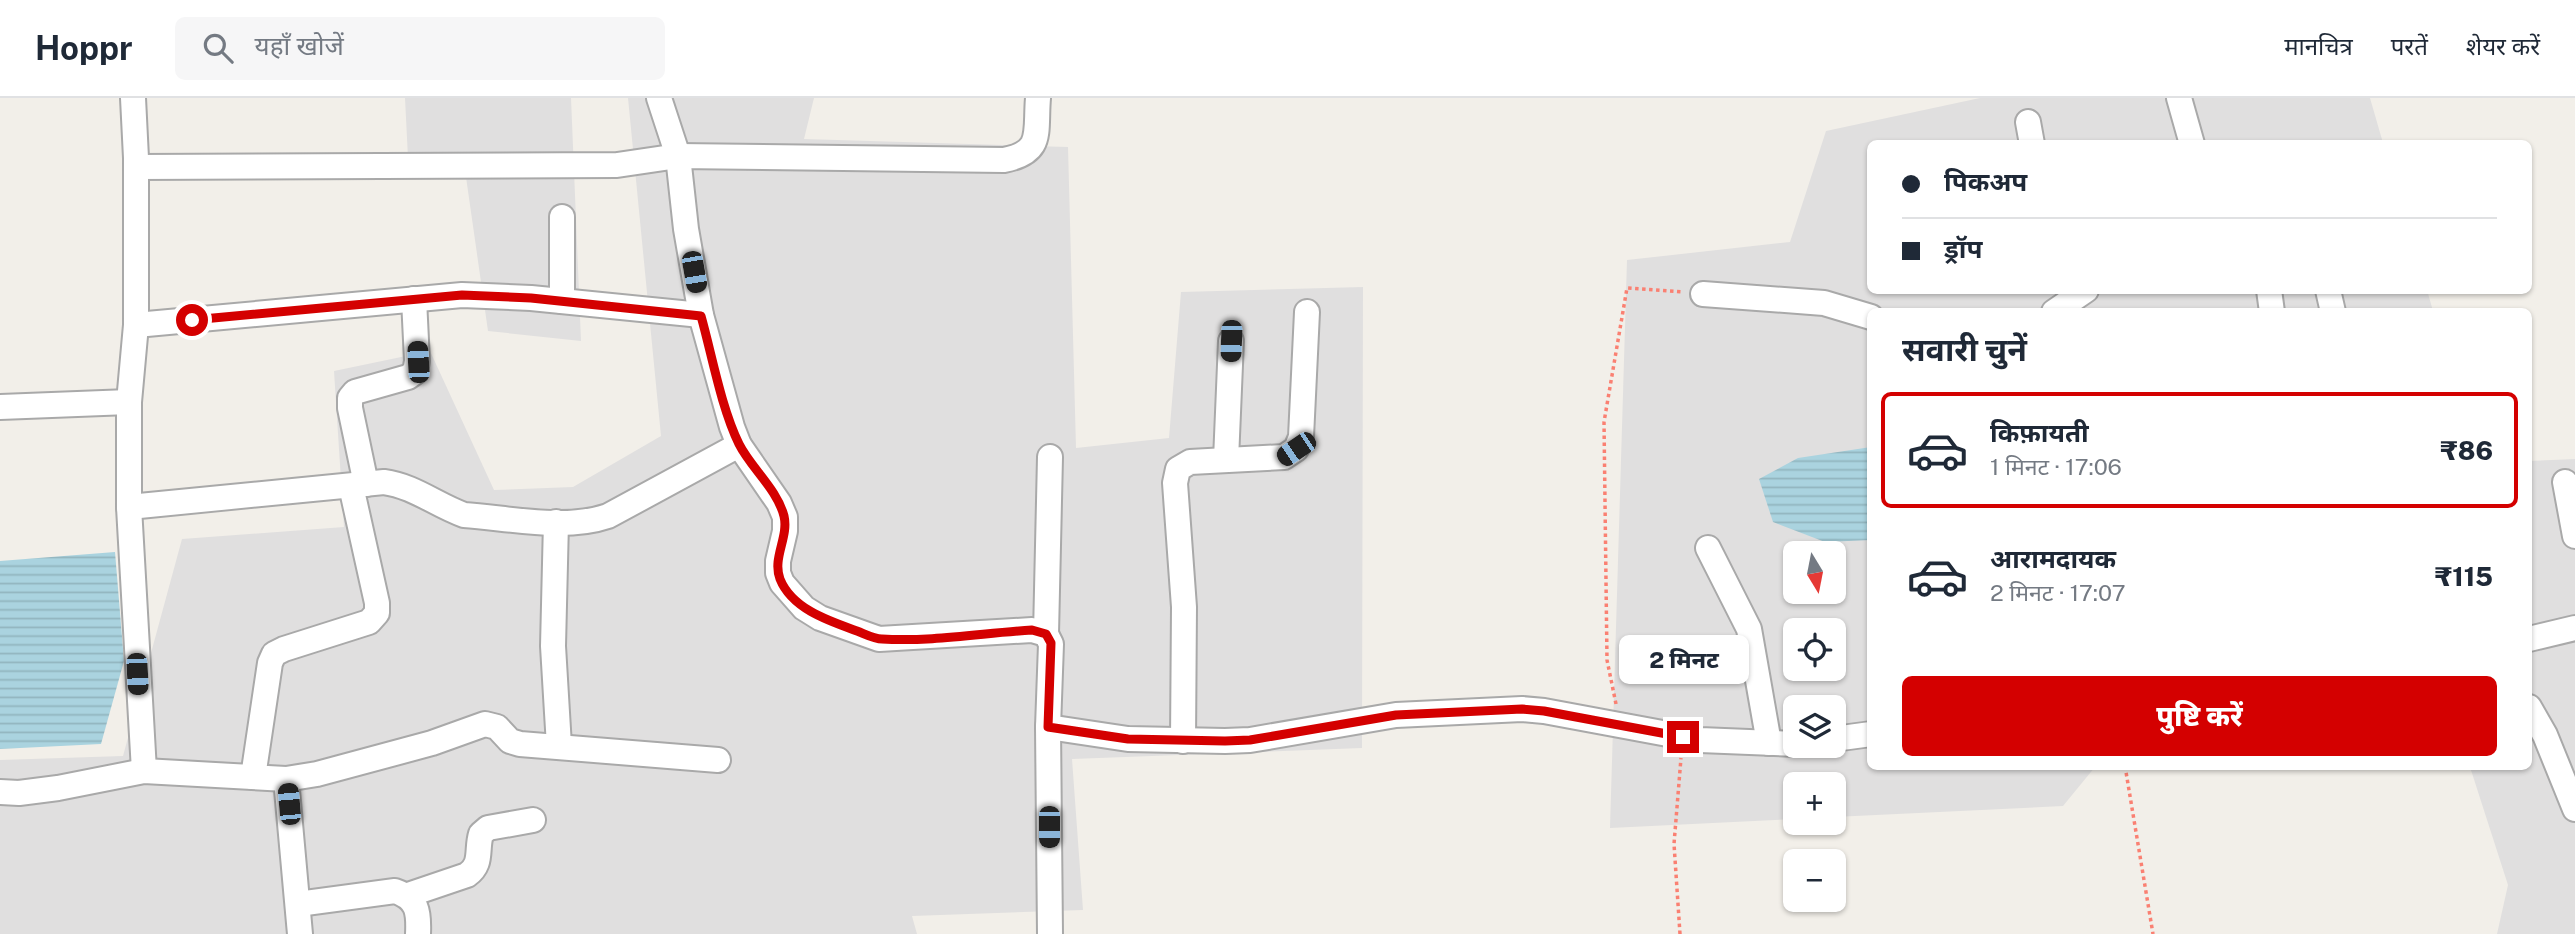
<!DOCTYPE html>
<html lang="hi">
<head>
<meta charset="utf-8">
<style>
  :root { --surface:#fff; --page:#f6f6f7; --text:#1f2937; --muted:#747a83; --line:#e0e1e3; --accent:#d40000 }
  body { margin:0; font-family:"Public Sans","Noto Sans Devanagari",sans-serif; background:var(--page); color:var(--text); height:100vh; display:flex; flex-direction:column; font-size:26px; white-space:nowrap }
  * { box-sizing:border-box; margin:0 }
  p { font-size:23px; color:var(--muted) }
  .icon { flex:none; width:38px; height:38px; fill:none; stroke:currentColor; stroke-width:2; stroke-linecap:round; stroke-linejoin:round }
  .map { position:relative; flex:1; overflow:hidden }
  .drawer { position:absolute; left:1867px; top:210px; width:665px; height:462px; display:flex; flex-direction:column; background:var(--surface); border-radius:10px; box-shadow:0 2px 5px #0004 }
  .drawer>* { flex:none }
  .top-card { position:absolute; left:1867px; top:42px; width:665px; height:154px; border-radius:10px; box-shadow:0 2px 5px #0004; display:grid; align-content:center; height:154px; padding:0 35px; background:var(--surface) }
  .needle { width:46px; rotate:170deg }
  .controls { position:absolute; left:1783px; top:443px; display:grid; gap:14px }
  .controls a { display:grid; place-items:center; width:63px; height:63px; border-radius:10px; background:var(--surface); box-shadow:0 2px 5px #0004; font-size:35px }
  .end { position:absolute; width:32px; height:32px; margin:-16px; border:9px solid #d40000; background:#fff; box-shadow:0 0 0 4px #fff }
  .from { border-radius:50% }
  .bubble { position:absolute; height:49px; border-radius:10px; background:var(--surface); box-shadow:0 2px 5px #0004; font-size:23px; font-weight:800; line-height:49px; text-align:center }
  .car { position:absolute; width:21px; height:42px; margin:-21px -10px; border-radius:9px; box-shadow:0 0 5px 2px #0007; background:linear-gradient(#222 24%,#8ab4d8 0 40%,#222 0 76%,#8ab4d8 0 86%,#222 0) }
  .top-card b { display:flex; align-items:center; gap:24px; height:66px; font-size:26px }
  .top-card b+b { border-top:2px solid var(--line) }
  .top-card i { width:18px; height:18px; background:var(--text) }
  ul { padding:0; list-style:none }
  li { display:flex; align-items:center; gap:21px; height:116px; margin:0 14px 10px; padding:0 21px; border:4px solid transparent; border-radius:10px }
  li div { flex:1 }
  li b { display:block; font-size:26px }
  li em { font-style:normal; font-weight:800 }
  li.on { border-color:var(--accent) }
  li>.icon { width:63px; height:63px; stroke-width:1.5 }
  h2 { padding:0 35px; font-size:32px; line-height:84px }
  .action { display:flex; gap:14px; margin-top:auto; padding:14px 35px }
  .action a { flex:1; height:80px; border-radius:10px; background:var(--accent); color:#fff; font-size:28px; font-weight:800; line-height:80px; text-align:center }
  header { display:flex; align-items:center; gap:42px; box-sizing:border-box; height:98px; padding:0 35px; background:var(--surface); border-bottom:2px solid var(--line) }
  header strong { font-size:33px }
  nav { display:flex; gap:38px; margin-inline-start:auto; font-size:24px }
  .search { width:490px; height:63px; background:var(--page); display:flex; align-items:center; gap:18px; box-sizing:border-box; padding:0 24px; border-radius:10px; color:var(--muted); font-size:26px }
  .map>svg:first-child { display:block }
  .residential { fill:#e0dfdf; fill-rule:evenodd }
  .water { fill:url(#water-rules) }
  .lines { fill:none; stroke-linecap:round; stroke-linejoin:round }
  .minor-casing { stroke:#a9a9a9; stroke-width:28 }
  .path { stroke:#fa8072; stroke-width:3.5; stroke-dasharray:3.5 3.5; stroke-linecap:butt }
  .minor { stroke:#fff; stroke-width:24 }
  .route { stroke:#d40000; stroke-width:9 }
</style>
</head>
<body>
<header>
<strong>Hoppr</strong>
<div class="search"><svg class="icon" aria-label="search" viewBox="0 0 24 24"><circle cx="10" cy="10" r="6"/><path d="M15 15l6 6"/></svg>यहाँ खोजें</div>
<nav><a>मानचित्र</a><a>परतें</a><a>शेयर करें</a></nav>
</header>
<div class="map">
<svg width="2575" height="836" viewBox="0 0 2575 836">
  <defs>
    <pattern id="water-rules" width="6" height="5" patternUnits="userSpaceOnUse" patternTransform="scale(1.75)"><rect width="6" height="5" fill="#aad3df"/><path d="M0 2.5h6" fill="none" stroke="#92b5bf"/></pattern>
  </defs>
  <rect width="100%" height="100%" fill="#f2efe9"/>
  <g class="residential">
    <polygon points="405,0 571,0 581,243 488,233 465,72 409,80"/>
    <polygon points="628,0 814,0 804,41 1068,49 1076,350 1169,340 1181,194 1363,189 1362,650 1072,661 1083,812 912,818 917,836 0,836 0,662 123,658 182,441 344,429 334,273 430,253 494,392 573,389 661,338"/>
    <path d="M1980,0H2370L2383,45L1871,46V192H2427L2433,213L1871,214V668L2095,669L2063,708L1834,719V686H1796L1795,721L1610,730L1627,162L1790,144L1826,33ZM1796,455H1834V494H1796ZM1796,532H1834V570H1796ZM1796,609H1834V648H1796Z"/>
    <polygon points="2575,361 2575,836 2497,836 2508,787 2470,669 2529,668 2529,363"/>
  </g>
  <g class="water">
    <polygon points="1871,349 1871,442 1825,444 1773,424 1759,381 1798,360"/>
    <polygon points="115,454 124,563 101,646 0,651 0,463"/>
  </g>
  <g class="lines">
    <g class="minor-casing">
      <g id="minor">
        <polyline points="133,0 136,60 136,227 129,304 129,409 144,673"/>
        <polyline points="659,0 678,58 686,131 701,217 732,329 739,347 779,405 785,419 785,433 778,463 778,475 782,485 804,510 820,520 879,541 1032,532 1046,536 1051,546 1048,629 1050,836"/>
        <polyline points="2179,0 2192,46"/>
        <polyline points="2028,24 2032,46"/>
        <path d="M136,69L617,67L678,58L1004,62C1044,54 1035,35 1038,0"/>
        <polyline points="2269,192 2272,214"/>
        <polyline points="2328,192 2333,214"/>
        <polyline points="1703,196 1824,205 1871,219"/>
        <polyline points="562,203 562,119"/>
        <polyline points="2054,214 2086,192"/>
        <polyline points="136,227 462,197 531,200 701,217"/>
        <polyline points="0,309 129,304"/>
        <polyline points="1226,362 1231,243"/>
        <polyline points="2565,384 2575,438"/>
        <polyline points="366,386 350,310 350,300 355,294 408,279 415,274 417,263 414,201"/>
        <path d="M129,409L384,384C414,388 436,407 464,417C509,420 564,433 608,418L739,347"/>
        <polyline points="556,424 553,548 559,648"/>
        <polyline points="1708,450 1749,531 1769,645"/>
        <polyline points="1046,536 1050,359"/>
        <polyline points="2529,541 2575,530"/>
        <polyline points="2529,609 2545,637 2575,711"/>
        <polyline points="1048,629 1128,641 1225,643 1250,642 1396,617 1522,611 1544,613 1700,642 1796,646"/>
        <polyline points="1834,641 1871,636"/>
        <polyline points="1183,643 1184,509 1175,385 1178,371 1190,364 1284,359 1296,351 1301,339 1307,214"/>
        <polyline points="253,679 270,565 274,556 284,551 369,524 377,515 377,505 351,388"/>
        <polyline points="286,681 300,836"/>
        <polyline points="0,694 19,695 58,690 144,673 286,681 317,676 432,645 485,626 497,629 510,643 520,646 718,662"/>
        <path d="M408,797L467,777C483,766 476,752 481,736L488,730L533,722"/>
        <path d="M298,806L395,793C418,801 419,814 418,836"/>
      </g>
    </g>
    <g class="path">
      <polyline points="1616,606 1607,562 1604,324 1627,190 1683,194"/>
      <polyline points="2125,668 2153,836"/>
      <polyline points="1680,836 1674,746 1681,660"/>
    </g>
    <use href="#minor" class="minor"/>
  </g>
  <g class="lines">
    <path class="route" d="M192,222L462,197L531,200L701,218C712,257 721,309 739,346C751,370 777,391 784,418C789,439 772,460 780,481C792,511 829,523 857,533C865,536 874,541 882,541C931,544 983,535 1032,532L1046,536L1051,545L1048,629L1128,641L1225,643L1250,642L1396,617L1522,611L1544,613L1683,639"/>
  </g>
</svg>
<div class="controls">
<a><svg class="needle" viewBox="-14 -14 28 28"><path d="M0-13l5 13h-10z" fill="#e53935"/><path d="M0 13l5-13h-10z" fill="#747a83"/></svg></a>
<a><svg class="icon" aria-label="locate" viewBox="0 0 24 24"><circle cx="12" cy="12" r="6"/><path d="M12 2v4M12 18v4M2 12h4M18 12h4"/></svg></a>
<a><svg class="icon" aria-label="layers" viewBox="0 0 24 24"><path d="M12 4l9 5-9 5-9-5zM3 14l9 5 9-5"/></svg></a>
<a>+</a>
<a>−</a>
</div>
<i class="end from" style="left:192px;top:222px"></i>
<i class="end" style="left:1683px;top:639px"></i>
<div class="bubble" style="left:1619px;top:537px;width:130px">2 मिनट</div>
<i class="car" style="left:694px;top:174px;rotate:170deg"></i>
<i class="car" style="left:1231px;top:243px;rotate:182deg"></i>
<i class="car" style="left:418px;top:264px;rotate:357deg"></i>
<i class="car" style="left:1296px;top:351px;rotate:236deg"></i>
<i class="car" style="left:137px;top:576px;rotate:177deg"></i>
<i class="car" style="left:289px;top:706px;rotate:355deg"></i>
<i class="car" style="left:1049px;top:729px;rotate:180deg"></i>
<div class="top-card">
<b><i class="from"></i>पिकअप</b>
<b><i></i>ड्रॉप</b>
</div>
<section class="drawer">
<h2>सवारी चुनें</h2>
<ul>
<li class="on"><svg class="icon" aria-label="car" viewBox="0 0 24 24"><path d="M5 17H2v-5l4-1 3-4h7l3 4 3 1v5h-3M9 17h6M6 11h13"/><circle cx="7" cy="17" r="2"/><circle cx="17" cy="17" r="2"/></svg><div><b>किफ़ायती</b><p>1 मिनट · 17:06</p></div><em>₹86</em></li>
<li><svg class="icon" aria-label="car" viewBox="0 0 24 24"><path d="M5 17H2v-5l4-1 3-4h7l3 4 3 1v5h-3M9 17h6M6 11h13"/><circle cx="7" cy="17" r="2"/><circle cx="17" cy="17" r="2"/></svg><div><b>आरामदायक</b><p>2 मिनट · 17:07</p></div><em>₹115</em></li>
</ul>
<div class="action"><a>पुष्टि करें</a></div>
</section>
</div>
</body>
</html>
